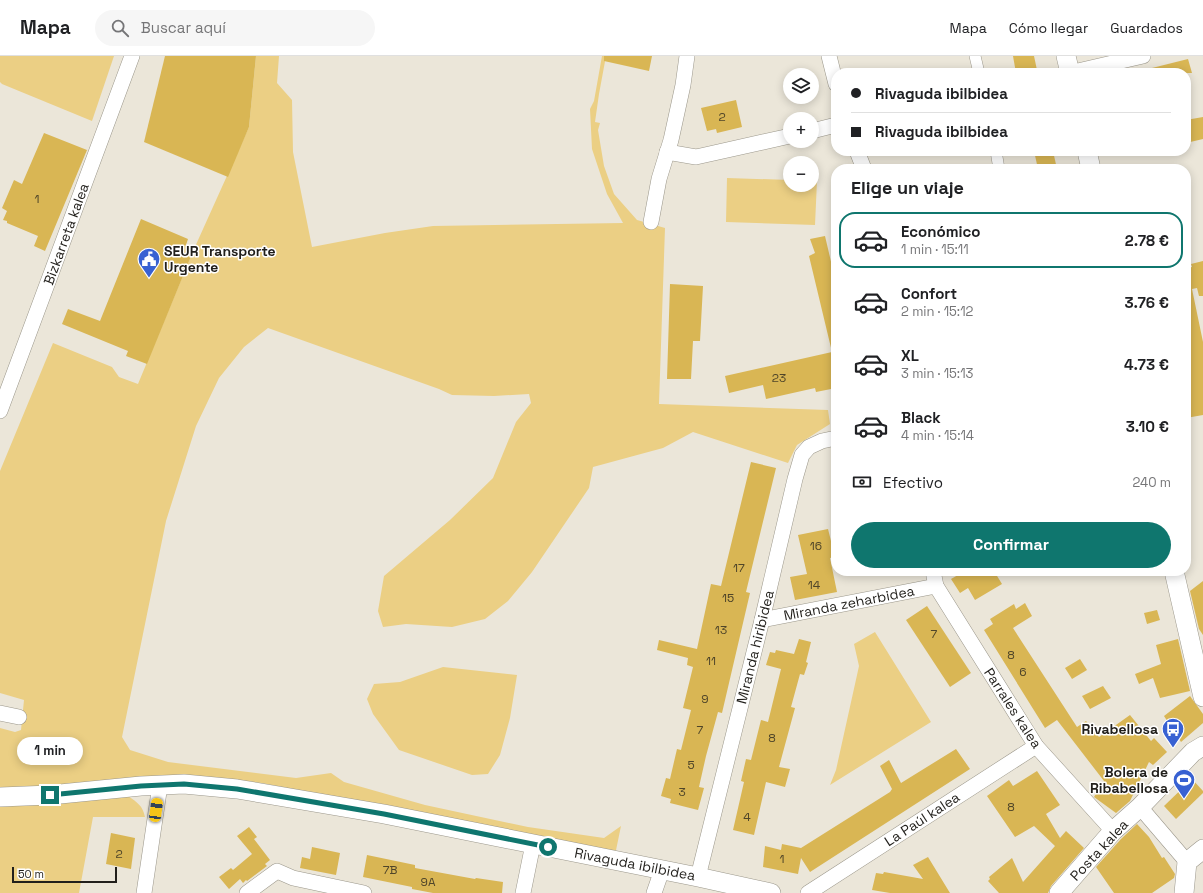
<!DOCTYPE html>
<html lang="es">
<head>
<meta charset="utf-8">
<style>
  :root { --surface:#fff; --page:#f6f6f6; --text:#202124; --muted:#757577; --line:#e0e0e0; --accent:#0f766e }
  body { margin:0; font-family:"Space Grotesk",sans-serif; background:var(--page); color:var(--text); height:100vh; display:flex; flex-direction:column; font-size:15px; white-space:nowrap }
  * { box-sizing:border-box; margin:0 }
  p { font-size:13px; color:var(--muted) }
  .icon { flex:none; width:22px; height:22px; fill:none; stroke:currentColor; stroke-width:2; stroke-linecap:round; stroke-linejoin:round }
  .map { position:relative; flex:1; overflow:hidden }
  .drawer { position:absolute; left:831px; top:108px; width:360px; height:412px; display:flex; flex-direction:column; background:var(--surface); border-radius:16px; box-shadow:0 2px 10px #0003 }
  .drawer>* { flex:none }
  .top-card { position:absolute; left:831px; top:12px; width:360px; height:88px; border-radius:16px; box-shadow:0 2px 10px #0003; display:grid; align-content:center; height:88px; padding:0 20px; background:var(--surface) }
  .tools { position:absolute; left:783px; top:12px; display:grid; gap:8px }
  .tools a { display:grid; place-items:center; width:36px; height:36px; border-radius:50%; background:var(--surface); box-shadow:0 2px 10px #0003; font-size:20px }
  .scale { position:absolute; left:12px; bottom:10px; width:105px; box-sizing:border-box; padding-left:4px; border:2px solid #211f1b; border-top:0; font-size:11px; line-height:14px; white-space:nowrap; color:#211f1b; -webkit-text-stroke:3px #fff; paint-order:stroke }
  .end { position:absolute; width:18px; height:18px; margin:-9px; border:5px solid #0f766e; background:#fff; box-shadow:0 0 0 2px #fff }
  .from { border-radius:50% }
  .bubble { position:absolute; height:28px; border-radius:14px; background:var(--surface); box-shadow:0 2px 10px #0003; font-size:13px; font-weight:700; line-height:28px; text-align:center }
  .car { position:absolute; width:12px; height:24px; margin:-12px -6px; border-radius:5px; box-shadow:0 0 3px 1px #0007; background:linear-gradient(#f5c518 24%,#345 0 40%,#f5c518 0 76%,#345 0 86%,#f5c518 0) }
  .top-card b { display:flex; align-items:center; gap:14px; height:38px; font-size:15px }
  .top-card b+b { border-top:1px solid var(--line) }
  .top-card i { width:10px; height:10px; background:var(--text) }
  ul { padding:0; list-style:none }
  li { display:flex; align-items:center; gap:12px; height:56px; margin:0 8px 6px; padding:0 12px; border:2px solid transparent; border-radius:16px }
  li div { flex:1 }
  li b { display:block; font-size:15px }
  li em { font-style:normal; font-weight:700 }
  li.active { border-color:var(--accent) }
  li>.icon { width:36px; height:36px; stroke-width:1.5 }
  h2 { padding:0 20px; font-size:18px; line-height:48px }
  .pay { display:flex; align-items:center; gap:10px; height:44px; padding:0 20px; font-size:15px }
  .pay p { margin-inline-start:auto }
  .button { display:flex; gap:8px; margin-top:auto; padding:8px 20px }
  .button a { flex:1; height:46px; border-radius:24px; background:var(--accent); color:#fff; font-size:16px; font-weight:700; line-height:46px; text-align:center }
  header { display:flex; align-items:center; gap:24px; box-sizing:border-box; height:56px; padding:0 20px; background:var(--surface); border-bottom:1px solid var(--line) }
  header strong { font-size:19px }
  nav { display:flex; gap:22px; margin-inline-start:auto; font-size:14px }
  .search { width:280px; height:36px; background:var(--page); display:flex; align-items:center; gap:10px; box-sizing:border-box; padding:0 14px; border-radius:22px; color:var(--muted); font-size:15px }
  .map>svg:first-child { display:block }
  .green { fill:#ebcf84 }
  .building { fill:#d9b654 }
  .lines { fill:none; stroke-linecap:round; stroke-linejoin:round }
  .pedestrian-casing { stroke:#9b978b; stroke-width:12 }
  .minor-casing { stroke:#9b978b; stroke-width:16 }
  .tertiary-casing { stroke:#9b978b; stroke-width:20 }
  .pedestrian { stroke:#fff; stroke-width:11 }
  .minor { stroke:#fff; stroke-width:15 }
  .tertiary { stroke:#fff; stroke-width:19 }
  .route { stroke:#0f766e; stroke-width:5 }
  .labels { text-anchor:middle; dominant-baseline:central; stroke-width:3; stroke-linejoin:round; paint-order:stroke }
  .number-label { font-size:12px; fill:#4f4529 }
  .street-label { font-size:14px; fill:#211f1b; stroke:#fff }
  .poi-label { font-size:14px; font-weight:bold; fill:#211f1b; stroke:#fff; text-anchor:end }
</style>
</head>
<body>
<header>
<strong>Mapa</strong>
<div class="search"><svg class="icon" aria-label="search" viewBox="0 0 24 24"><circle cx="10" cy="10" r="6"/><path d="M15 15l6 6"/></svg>Buscar aquí</div>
<nav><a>Mapa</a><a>Cómo llegar</a><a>Guardados</a></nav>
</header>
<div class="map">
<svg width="1203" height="837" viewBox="0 0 1203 837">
  <rect width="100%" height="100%" fill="#ebe6d9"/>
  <g class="green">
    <polygon points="0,0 114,0 92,65 2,28 0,26"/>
    <polygon points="256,0 279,0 277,27 292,44 293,96 312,191 385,177 433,170 623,167 607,138 592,93 590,53 594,45 602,0 606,0 599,38 595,66 600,67 598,74 604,110 614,138 637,164 665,172 659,348 828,354 830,368 797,389 788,407 693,376 663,392 593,411 589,432 532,516 508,545 485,563 452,571 406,568 383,571 378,555 384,520 450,464 493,422 516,366 531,347 529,338 494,340 452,339 439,333 268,272 244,291 219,322 196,370 166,465 122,681 130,694 168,706 296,722 331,717 344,726 425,749 528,771 604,782 621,770 615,799 262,727 195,720 17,733 0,733 0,672 15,676 21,674 24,644 0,637 0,415 53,287 112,311 119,321 138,328 194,193 249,71"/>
    <polygon points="727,122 790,124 790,129 812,129 812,125 817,125 815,169 726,166"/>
    <polygon points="875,576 931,666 830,729 836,714 859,610 854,588"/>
    <polygon points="443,611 517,619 510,662 500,699 488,718 472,719 399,694 373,658 367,643 374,628 400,626"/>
    <path d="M128,740C137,746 143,750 145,761H93L79,837H0V751Z"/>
  </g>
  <g class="building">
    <polygon points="165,0 256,0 249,71 228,121 144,86"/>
    <polygon points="604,0 652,0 649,15 604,5"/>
    <polygon points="1013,0 1034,0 1037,14 1016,17"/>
    <polygon points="1188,3 1192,17 1148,17 1148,13"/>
    <polygon points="736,44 742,71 717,77 716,73 707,75 701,52"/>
    <polygon points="1203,61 1203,83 1186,87 1186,64"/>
    <polygon points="44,77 87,94 45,195 34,190 38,180 7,167 7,165 3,164 7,155 2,152 14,124 22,128"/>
    <polygon points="1034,95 1053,95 1057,113 1038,113"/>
    <polygon points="141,163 188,183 186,189 194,193 147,308 126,300 128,295 62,268 68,253 100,265"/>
    <polygon points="825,180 836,227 836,332 816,336 815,332 766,343 763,329 729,337 725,320 832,296 809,200 815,197 810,183"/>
    <polygon points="1203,205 1203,240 1199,240 1197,232 1192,233 1203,286 1203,359 1186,362 1186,212 1192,211 1191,208"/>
    <polygon points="670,228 703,230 700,285 693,285 691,323 667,323"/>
    <polygon points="751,406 776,412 746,536 750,537 722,657 718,656 706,700 699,731 704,732 698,754 670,747 671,743 661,740 666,722 670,723 677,693 681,694 691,654 683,652 693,611 687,609 688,602 657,594 659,584 697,593 711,528 721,530"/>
    <polygon points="828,473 835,501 830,502 837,536 795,544 790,521 807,518 798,479"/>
    <polygon points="965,515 994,515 1002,528 975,544 968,532 960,537 951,523"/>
    <polygon points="1203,525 1203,579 1199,573 1190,535"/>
    <polygon points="1025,547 1032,560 1013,572 1077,671 1086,665 1099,681 1130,659 1151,685 1154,682 1167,696 1153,709 1149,706 1130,745 1116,757 1094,741 1104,725 1057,664 1045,672 984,574 993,568 990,563 1014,548 1016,553"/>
    <polygon points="927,550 971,617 950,631 906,564"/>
    <polygon points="1157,554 1160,564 1147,568 1144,557"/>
    <polygon points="799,583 811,586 806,606 808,607 804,619 800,618 791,651 795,652 779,711 790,713 785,731 766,726 754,779 733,774 744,726 741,725 746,703 751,704 761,664 768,666 781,613 766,609 770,596 775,597 776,594 794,598"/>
    <polygon points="1178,583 1190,635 1160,642 1153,622 1139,628 1135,618 1161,608 1156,589"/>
    <polygon points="1080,603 1087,614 1072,623 1065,612"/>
    <polygon points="1103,630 1111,642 1090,653 1082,640"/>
    <polygon points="1190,640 1203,658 1203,667 1181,686 1164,660"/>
    <polygon points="956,693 970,713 810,816 801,802 798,818 763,811 765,790 781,794 782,788 801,792 890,736 892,733 880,710 889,704 901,727"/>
    <polygon points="1037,715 1060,749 1046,758 1060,782 1066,775 1084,792 1051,830 1048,837 999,837 988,825 990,823 989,821 1012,802 1023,826 1055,790 1034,770 1015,781 987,740 1009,724 1013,730"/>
    <polygon points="1192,723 1203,735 1203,737 1176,763 1164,750"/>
    <polygon points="1137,768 1149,781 1162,802 1164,801 1175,818 1174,822 1152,837 1114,837 1096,811 1121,783"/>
    <polygon points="249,771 257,781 254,783 270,804 265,808 267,810 247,825 246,824 243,827 240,823 229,833 219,821 231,812 233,814 252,798 237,780"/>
    <polygon points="111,777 135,782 131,813 106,808"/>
    <polygon points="312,791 340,797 336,819 300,812 302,801 310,803"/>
    <polygon points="367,799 415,809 415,812 475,823 476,822 503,826 502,837 433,837 412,833 412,831 363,821"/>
    <polygon points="928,801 950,837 890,837 872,834 876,817 883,818 884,816 923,823 913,809"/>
  </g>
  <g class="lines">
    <g class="pedestrian-casing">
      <g id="pedestrian">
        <polyline points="975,0 979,17"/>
        <polyline points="996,95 999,113"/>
      </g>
    </g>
    <g class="minor-casing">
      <g id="minor">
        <polyline points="829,0 836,28"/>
        <polyline points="1069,17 1143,0"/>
        <polyline points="812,75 836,69"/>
        <polyline points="857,95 864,113"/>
        <polyline points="667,96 696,101 790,80"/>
        <polyline points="651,166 659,123 671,84 683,29 687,0"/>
        <polyline points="0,355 132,0"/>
        <polyline points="933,515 936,530 1036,690 1113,775"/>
        <polyline points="762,564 936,530"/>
        <polyline points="0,657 19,661"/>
        <polyline points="1140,751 1187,806"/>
        <polyline points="698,821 762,564 795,423 802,399 809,391 822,385 836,382"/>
        <polyline points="144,837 160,729"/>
        <polyline points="247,837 277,815 293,822 364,837"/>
        <polyline points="523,837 533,788"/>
        <polyline points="654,837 662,814"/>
        <polyline points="808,837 1036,690"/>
      </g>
    </g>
    <g class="tertiary-casing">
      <g id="tertiary">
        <polyline points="1066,0 1070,17"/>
        <polyline points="1087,95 1091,113"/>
        <polyline points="1174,515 1203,641"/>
        <polyline points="0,741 50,739 141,730 184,728 237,733 384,758 698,821 771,837"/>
        <polyline points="1059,837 1113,775 1140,751 1193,696 1203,690"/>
        <polyline points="1184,837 1187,806 1203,793"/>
      </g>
    </g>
    <use href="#pedestrian" class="pedestrian"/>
    <use href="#minor" class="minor"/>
    <use href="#tertiary" class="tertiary"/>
  </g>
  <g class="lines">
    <polyline class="route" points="50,739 141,730 184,728 237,733 384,758 548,791"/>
  </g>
  <defs>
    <g id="civic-pin" transform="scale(1.15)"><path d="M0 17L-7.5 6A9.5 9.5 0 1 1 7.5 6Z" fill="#3861d2" stroke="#fff"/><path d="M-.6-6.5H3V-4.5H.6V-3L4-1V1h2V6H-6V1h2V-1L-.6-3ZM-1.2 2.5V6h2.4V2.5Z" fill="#fff"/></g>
    <g id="bus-pin" transform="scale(1.15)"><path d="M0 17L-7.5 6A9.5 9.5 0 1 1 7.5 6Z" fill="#3861d2" stroke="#fff"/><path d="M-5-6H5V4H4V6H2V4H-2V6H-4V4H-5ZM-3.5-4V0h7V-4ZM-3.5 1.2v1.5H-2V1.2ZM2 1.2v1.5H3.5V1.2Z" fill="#fff"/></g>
    <g id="stadium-pin" transform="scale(1.15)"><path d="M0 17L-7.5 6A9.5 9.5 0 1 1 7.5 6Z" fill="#3861d2" stroke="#fff"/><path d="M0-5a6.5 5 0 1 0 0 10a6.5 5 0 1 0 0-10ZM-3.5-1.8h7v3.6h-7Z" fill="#fff"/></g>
  </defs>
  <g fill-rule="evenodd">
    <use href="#civic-pin" x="149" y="203"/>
    <use href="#bus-pin" x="1173" y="673"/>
    <use href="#stadium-pin" x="1184" y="724"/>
  </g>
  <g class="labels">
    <g class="number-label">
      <text x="722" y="61">2</text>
      <text x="37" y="143">1</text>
      <text x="779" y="322">23</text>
      <text x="816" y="490">16</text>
      <text x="739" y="512">17</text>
      <text x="814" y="529">14</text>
      <text x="728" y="542">15</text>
      <text x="721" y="574">13</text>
      <text x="934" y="578">7</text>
      <text x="1011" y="599">8</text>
      <text x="711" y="605">11</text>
      <text x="1023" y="616">6</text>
      <text x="705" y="643">9</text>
      <text x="700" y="674">7</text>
      <text x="772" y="682">8</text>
      <text x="691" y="709">5</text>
      <text x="682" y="736">3</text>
      <text x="1011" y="751">8</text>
      <text x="747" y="761">4</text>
      <text x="119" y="798">2</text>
      <text x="782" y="803">1</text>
      <text x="390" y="814">7B</text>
      <text x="428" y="826">9A</text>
    </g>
    <g class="street-label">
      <text transform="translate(66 178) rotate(-70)">Bizkarreta kalea</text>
      <text transform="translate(849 547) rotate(-11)">Miranda zeharbidea</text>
      <text transform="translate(755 591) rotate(-76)">Miranda hiribidea</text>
      <text transform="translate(1013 652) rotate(57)">Parrales kalea</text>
      <text transform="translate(922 763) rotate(-33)">La Paúl kalea</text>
      <text transform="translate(1099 794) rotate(-47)">Posta kalea</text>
      <text transform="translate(635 808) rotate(11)">Rivaguda ibilbidea</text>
    </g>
    <g class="poi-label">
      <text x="164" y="195" text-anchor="start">SEUR Transporte<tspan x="164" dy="16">Urgente</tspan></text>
      <text x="1158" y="673">Rivabellosa</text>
      <text x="1168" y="716">Bolera de<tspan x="1168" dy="16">Ribabellosa</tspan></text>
    </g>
  </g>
</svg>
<div class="tools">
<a><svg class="icon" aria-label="layers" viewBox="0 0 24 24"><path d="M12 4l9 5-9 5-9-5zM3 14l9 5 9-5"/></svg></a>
<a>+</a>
<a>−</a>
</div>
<div class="scale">50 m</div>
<i class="end from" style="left:548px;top:791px"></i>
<i class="end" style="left:50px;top:739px"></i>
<div class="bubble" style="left:17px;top:681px;width:66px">1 min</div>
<i class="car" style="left:156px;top:754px;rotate:8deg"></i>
<div class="top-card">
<b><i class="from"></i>Rivaguda ibilbidea</b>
<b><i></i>Rivaguda ibilbidea</b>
</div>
<section class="drawer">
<h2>Elige un viaje</h2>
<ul>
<li class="active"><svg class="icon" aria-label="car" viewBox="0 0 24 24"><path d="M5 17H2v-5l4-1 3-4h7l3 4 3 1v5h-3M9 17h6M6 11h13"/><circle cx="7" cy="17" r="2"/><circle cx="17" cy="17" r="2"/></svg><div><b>Económico</b><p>1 min · 15:11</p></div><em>2.78 €</em></li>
<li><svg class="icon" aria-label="car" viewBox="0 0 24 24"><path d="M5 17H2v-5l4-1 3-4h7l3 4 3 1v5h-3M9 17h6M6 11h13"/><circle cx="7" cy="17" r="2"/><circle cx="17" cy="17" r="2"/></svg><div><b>Confort</b><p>2 min · 15:12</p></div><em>3.76 €</em></li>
<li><svg class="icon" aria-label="car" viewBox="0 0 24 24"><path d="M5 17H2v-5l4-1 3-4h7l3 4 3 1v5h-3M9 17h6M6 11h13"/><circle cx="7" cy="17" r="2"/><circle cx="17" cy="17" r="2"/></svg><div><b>XL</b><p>3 min · 15:13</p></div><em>4.73 €</em></li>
<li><svg class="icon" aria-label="car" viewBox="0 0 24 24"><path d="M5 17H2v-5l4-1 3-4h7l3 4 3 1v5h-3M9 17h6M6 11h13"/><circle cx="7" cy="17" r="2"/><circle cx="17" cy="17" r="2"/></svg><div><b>Black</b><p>4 min · 15:14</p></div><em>3.10 €</em></li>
</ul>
<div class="pay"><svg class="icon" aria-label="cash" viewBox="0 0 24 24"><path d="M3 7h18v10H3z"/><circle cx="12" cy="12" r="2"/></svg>Efectivo<p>240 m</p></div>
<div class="button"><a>Confirmar</a></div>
</section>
</div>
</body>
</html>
